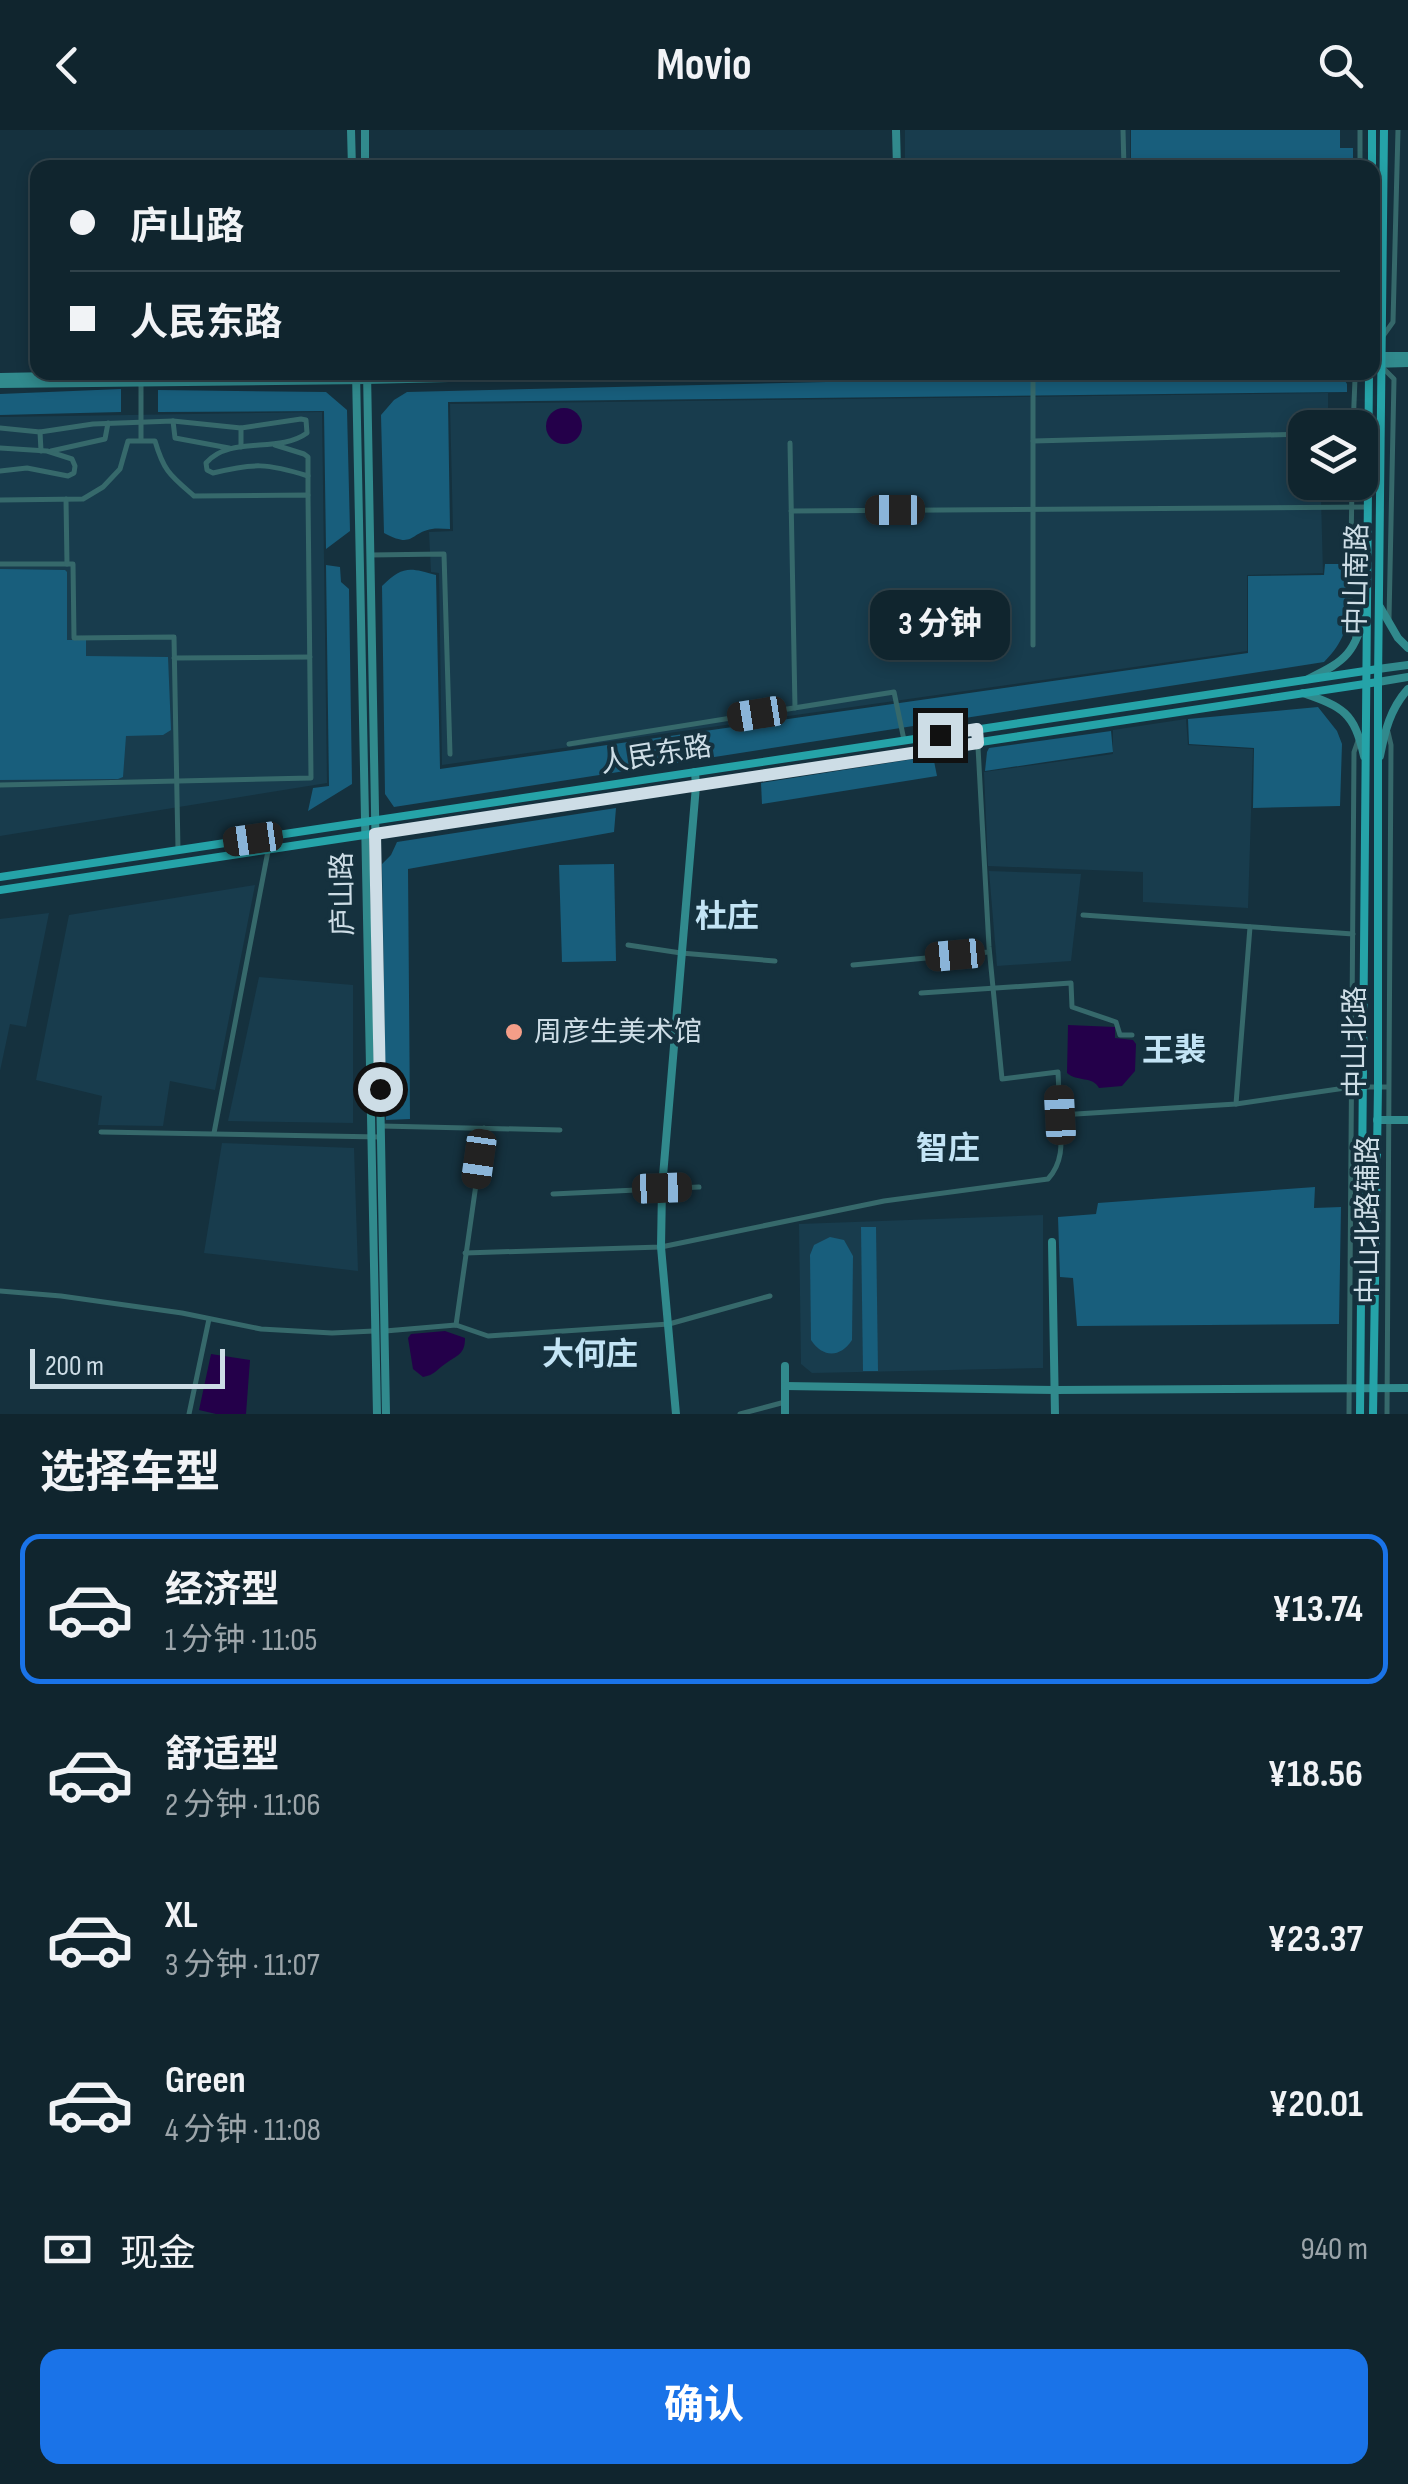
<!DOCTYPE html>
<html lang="zh">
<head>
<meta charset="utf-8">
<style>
  :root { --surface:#10252e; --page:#192d36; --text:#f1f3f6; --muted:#9ca5aa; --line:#30424a; --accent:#1a73e8 }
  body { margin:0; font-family:"Sofia Sans Condensed","Noto Sans SC",sans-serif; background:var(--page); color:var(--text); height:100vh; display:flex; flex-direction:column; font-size:38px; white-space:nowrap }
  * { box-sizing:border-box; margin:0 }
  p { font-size:32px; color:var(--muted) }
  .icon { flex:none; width:55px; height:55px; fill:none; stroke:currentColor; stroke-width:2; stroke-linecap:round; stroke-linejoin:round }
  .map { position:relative; height:1284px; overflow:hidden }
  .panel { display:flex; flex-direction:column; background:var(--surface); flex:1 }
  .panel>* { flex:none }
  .hud { position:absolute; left:30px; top:30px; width:1350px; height:220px; border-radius:20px; box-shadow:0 5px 15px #0003,0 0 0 2px var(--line); display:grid; align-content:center; height:220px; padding:0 40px; background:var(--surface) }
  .fabs { position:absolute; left:1288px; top:280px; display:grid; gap:20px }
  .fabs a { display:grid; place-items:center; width:90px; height:90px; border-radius:20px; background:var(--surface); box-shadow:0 5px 15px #0003,0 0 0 2px var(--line); font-size:50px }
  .scale { position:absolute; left:30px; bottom:25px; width:195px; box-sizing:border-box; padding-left:10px; border:5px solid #cddde6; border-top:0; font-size:28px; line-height:35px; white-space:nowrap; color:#cddde6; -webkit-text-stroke:8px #15313e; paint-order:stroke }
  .end { position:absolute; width:45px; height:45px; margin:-22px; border:12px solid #cddde6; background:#111; box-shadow:0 0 0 5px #111 }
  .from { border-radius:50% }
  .bubble { position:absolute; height:70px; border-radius:20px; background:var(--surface); box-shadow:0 5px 15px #0003,0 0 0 2px var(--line); font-size:32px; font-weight:700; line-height:70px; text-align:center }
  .car { position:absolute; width:30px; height:60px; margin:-30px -15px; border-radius:12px; box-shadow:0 0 8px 2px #0007; background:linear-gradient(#222 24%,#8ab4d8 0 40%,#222 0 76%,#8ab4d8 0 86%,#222 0) }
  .hud b { display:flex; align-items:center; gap:35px; height:95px; font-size:38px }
  .hud b+b { border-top:2px solid var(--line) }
  .hud i { width:25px; height:25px; background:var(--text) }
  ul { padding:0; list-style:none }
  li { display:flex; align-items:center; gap:30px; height:150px; margin:0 20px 15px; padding:0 20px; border:5px solid transparent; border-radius:20px }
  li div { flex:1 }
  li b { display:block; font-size:38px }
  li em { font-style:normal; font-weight:700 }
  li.active { border-color:var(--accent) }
  li>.icon { width:90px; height:90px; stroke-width:1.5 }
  h2 { padding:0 40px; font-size:45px; line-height:120px }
  .pay { display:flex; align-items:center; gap:25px; height:110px; padding:0 40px; font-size:38px }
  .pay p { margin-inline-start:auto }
  .action { display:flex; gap:20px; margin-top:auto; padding:20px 40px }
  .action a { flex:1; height:115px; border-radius:20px; background:var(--accent); color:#fff; font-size:40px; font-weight:700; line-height:115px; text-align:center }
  header { display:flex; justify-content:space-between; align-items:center; height:130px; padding:0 40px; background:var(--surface); font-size:45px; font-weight:700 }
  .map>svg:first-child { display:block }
  .built { fill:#183c4d }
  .green { fill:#185e7c }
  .water { fill:#24004a }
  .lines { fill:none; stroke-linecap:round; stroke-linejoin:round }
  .street { stroke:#36696b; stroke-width:5 }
  .secondary { stroke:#318a8d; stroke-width:8 }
  .primary { stroke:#25a3a8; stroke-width:8 }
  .route { stroke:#cddde6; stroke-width:12 }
  .poi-dot { fill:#f49e88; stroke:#15313e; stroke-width:4 }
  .labels { text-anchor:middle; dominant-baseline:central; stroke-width:8; stroke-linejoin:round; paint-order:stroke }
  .street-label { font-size:28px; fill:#cddde6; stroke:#15313e }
  .poi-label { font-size:28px; fill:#cddde6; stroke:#15313e; text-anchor:start }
  .quarter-label { font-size:32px; font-weight:bold; fill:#c3e4f5; stroke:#15313e }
</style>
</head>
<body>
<header><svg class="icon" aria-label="back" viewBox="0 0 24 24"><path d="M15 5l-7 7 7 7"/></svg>Movio<svg class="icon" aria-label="search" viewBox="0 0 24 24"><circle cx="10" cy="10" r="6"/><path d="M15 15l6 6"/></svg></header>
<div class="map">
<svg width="1408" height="1284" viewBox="0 0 1408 1284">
  <rect width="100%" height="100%" fill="#15313e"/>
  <g class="built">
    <rect x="905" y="0" width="225" height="37"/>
    <polygon points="1328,263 1328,297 1305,298 1305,352 1329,353 1329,359 1321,368 1323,443 1247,445 1247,521 442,635 439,443 431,442 429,402 453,401 450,274"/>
    <polygon points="322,282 327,653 0,706 0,287"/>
    <polygon points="1186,589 1188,615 1253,619 1248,778 1143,772 1143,742 988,736 984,642 1113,624 1113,600"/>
    <polygon points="989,741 1081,744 1071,831 997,836"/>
    <polygon points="255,755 215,960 170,951 163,996 98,995 102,966 36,950 69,785"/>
    <polygon points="49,783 26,897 10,894 0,941 0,789"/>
    <polygon points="259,847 353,855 353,993 228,991"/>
    <polygon points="222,1013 354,1018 358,1141 204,1123"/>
    <polygon points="1043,1085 1043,1238 812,1243 801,1234 799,1094"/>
  </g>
  <g class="green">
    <polygon points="1131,0 1340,0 1340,18 1353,18 1353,37 1131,37"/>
    <path d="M1251,242L1335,243L1341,244L1347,254V262L448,272L450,399C444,399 438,398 432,399C409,403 414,419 384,403L381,285L394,270L407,262Z"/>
    <polygon points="121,259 121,282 0,285 0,264"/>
    <polygon points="158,260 326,262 347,280 350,401 326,419 324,281 158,282"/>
    <path d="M1325,434H1346C1347,475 1356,501 1324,532L394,677L385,664L382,456C402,436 409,437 436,445L440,639L1248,523V446L1324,445Z"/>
    <polygon points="326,435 340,437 341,452 349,459 352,654 308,681 313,658 329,656"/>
    <polygon points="0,439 65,440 67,442 67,510 86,510 86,526 168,527 171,600 163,605 126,606 123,647 118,649 0,650"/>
    <polygon points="1318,577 1337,601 1342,614 1340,676 1253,678 1254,618 1189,614 1188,589"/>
    <polygon points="1111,601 1113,622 985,641 987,622 989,618"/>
    <polygon points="933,626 937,646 762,674 761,653"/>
    <polygon points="616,678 614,702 408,739 410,989 386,990 382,734 391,725 397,712"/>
    <polygon points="614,734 616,831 562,832 559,735"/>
    <polygon points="1315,1057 1314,1078 1341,1077 1339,1194 1077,1196 1073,1148 1060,1147 1058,1087 1096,1084 1098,1073"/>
    <polygon points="861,1097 876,1097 878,1241 863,1241"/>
    <path d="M830,1107L844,1110L853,1126L852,1210C840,1228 823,1228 811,1210L810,1125L814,1115Z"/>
  </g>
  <g class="water">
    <circle cx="564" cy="296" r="18"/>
    <path d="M1068,895L1115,897V908L1133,910L1136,914L1135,941L1122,956L1099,958C1093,946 1077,952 1067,943Z"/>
    <path d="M445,1201L465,1208C465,1225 457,1225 445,1234C436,1240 435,1245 423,1247L413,1239L408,1208L411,1204Z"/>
    <polygon points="211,1224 250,1230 246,1284 216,1284 199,1280"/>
  </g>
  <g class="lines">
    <g class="street">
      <polyline points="1123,0 1124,38"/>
      <polyline points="1360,38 1360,0"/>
      <polyline points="1383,206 1393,192 1398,0"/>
      <polyline points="1382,237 1394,249 1389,489"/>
      <polyline points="1033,242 1033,515"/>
      <polyline points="141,252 141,310"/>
      <polyline points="173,291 175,308 229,318"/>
      <path d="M0,298L40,302L93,294L173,291L241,298L301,289L306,290L307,303C278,324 230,305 206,333L207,340L213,343C253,333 267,333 308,346"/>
      <polyline points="1353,298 1355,249 1362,242"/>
      <polyline points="40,302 41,321"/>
      <polyline points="1033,311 1305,304"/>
      <polyline points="790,313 795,578"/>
      <polyline points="275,315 304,324 308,327 308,365"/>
      <polyline points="241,317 241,298"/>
      <polyline points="0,318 47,321 72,329 75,336 74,343 68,346 27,338 0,341"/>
      <polyline points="51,321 105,309 108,293"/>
      <polyline points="1352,352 1350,485 1355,509"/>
      <path d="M0,370L83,369L103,357L120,339L128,311H155C164,342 171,346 194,366L308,365L311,648L0,655"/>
      <polyline points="791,381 1368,377"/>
      <polyline points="370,425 444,424 450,624"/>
      <polyline points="0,434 67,434 66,369"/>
      <polyline points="67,434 73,434 74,508 174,507 178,720"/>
      <polyline points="174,528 310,527"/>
      <polyline points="977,599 989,817 1002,949 1058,942 1060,985 1236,974 1352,957 1388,957"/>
      <polyline points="569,614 894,562 904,610"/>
      <polyline points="1083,785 1353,804"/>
      <polyline points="628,815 681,823 775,831"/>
      <polyline points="853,835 989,822"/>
      <polyline points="921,863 1071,853 1072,877 1116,892 1120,905 1132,905"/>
      <polyline points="1236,974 1250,797"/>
      <polyline points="381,996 560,1000"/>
      <polyline points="101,1002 381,1007"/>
      <polyline points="214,1003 268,721"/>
      <polyline points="553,1064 699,1057"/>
      <path d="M465,1123L661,1117L884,1071L1048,1049C1065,1030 1061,1009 1060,985"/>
      <polyline points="0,1161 61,1166 182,1183 261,1199 332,1203 374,1201"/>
      <polyline points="456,1195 484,998"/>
      <polyline points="385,1201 456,1195 488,1206 669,1194 770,1166"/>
      <polyline points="189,1284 209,1189"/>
      <polyline points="740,1284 785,1272"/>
      <polyline points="1349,1284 1354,622 1359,608"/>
      <polyline points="1387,1284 1391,615 1388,602"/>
    </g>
    <g class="secondary">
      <polyline points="351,0 352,38"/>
      <polyline points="365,0 365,38"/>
      <polyline points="896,0 897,38"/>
      <polyline points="1372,226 1408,226"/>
      <polyline points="1372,234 1408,233"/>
      <polyline points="356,242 377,1284"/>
      <polyline points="367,242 386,1284"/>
      <polyline points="0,247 258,242"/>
      <polyline points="0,254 367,250 703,242"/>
      <polyline points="1380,477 1398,508 1408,518"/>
      <polyline points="1378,539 1408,535"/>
      <path d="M1308,549C1348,530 1354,523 1366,480"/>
      <polyline points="1378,552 1408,547"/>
      <path d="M1303,563C1343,577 1354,582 1364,626"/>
      <path d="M1380,626C1385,601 1390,579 1408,559"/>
      <polyline points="1377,990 1408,990"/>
      <polyline points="1052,1112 1055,1284"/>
      <polyline points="785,1236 785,1284"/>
      <polyline points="785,1256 1055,1260 1408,1258"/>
      <polyline points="676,1284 661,1117 662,1058 696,656 695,642"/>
    </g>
    <g class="primary">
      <polyline points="1372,38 1372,0"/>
      <polyline points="0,747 1378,539"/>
      <polyline points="0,760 1378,552"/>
      <polyline points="1360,1284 1369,242"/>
      <polyline points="1373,1284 1378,957 1378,552 1384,0"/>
    </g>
  </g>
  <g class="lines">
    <polyline class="route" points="380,959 375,704 978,613 977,599 940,605"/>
  </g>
  <circle class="poi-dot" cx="514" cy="902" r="10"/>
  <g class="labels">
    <g class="street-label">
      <text transform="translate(1357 449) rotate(-89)">中山南路</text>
      <text transform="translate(656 625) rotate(-9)">人民东路</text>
      <text transform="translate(343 764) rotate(-91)">庐山路</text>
      <text transform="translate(1355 912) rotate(-90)">中山北路</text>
      <text transform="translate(1368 1090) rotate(-90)">中山北路辅路</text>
    </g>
    <g class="poi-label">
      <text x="534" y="902">周彦生美术馆</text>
    </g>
    <g class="quarter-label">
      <text x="727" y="787">杜庄</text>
      <text x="1174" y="921">王裴</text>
      <text x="948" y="1019">智庄</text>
      <text x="590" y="1225">大何庄</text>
    </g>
  </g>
</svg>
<div class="fabs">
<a><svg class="icon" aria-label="layers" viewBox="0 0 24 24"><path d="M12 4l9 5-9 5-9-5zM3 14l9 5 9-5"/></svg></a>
</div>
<div class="scale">200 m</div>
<i class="end from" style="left:380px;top:959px"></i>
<i class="end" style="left:940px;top:605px"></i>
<div class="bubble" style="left:870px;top:460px;width:140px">3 分钟</div>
<i class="car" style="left:895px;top:380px;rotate:270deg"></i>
<i class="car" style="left:757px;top:584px;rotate:261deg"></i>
<i class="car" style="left:253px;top:709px;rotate:262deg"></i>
<i class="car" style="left:955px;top:825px;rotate:265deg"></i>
<i class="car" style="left:1060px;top:985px;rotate:357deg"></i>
<i class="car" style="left:479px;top:1029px;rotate:188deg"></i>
<i class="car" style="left:662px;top:1058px;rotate:88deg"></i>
<div class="hud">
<b><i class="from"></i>庐山路</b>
<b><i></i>人民东路</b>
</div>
</div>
<section class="panel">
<h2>选择车型</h2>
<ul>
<li class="active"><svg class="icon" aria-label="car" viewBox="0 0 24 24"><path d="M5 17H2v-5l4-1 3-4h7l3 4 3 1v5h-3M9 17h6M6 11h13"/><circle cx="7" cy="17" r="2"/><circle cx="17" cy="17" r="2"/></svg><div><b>经济型</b><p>1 分钟 · 11:05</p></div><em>¥13.74</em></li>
<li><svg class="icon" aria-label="car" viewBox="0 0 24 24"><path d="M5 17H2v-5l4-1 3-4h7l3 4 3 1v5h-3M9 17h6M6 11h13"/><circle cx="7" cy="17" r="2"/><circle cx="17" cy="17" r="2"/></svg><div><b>舒适型</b><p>2 分钟 · 11:06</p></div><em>¥18.56</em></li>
<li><svg class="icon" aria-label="car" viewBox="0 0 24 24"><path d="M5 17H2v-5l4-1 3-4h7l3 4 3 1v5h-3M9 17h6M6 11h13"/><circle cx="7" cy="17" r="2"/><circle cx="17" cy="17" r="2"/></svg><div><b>XL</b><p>3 分钟 · 11:07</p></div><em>¥23.37</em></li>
<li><svg class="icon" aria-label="car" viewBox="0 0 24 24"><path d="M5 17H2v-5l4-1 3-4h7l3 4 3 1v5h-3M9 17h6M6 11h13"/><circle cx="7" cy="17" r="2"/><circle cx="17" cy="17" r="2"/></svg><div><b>Green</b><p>4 分钟 · 11:08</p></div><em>¥20.01</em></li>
</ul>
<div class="pay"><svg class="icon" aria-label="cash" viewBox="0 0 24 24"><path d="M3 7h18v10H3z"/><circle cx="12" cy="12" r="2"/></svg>现金<p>940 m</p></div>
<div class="action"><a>确认</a></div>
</section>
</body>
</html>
